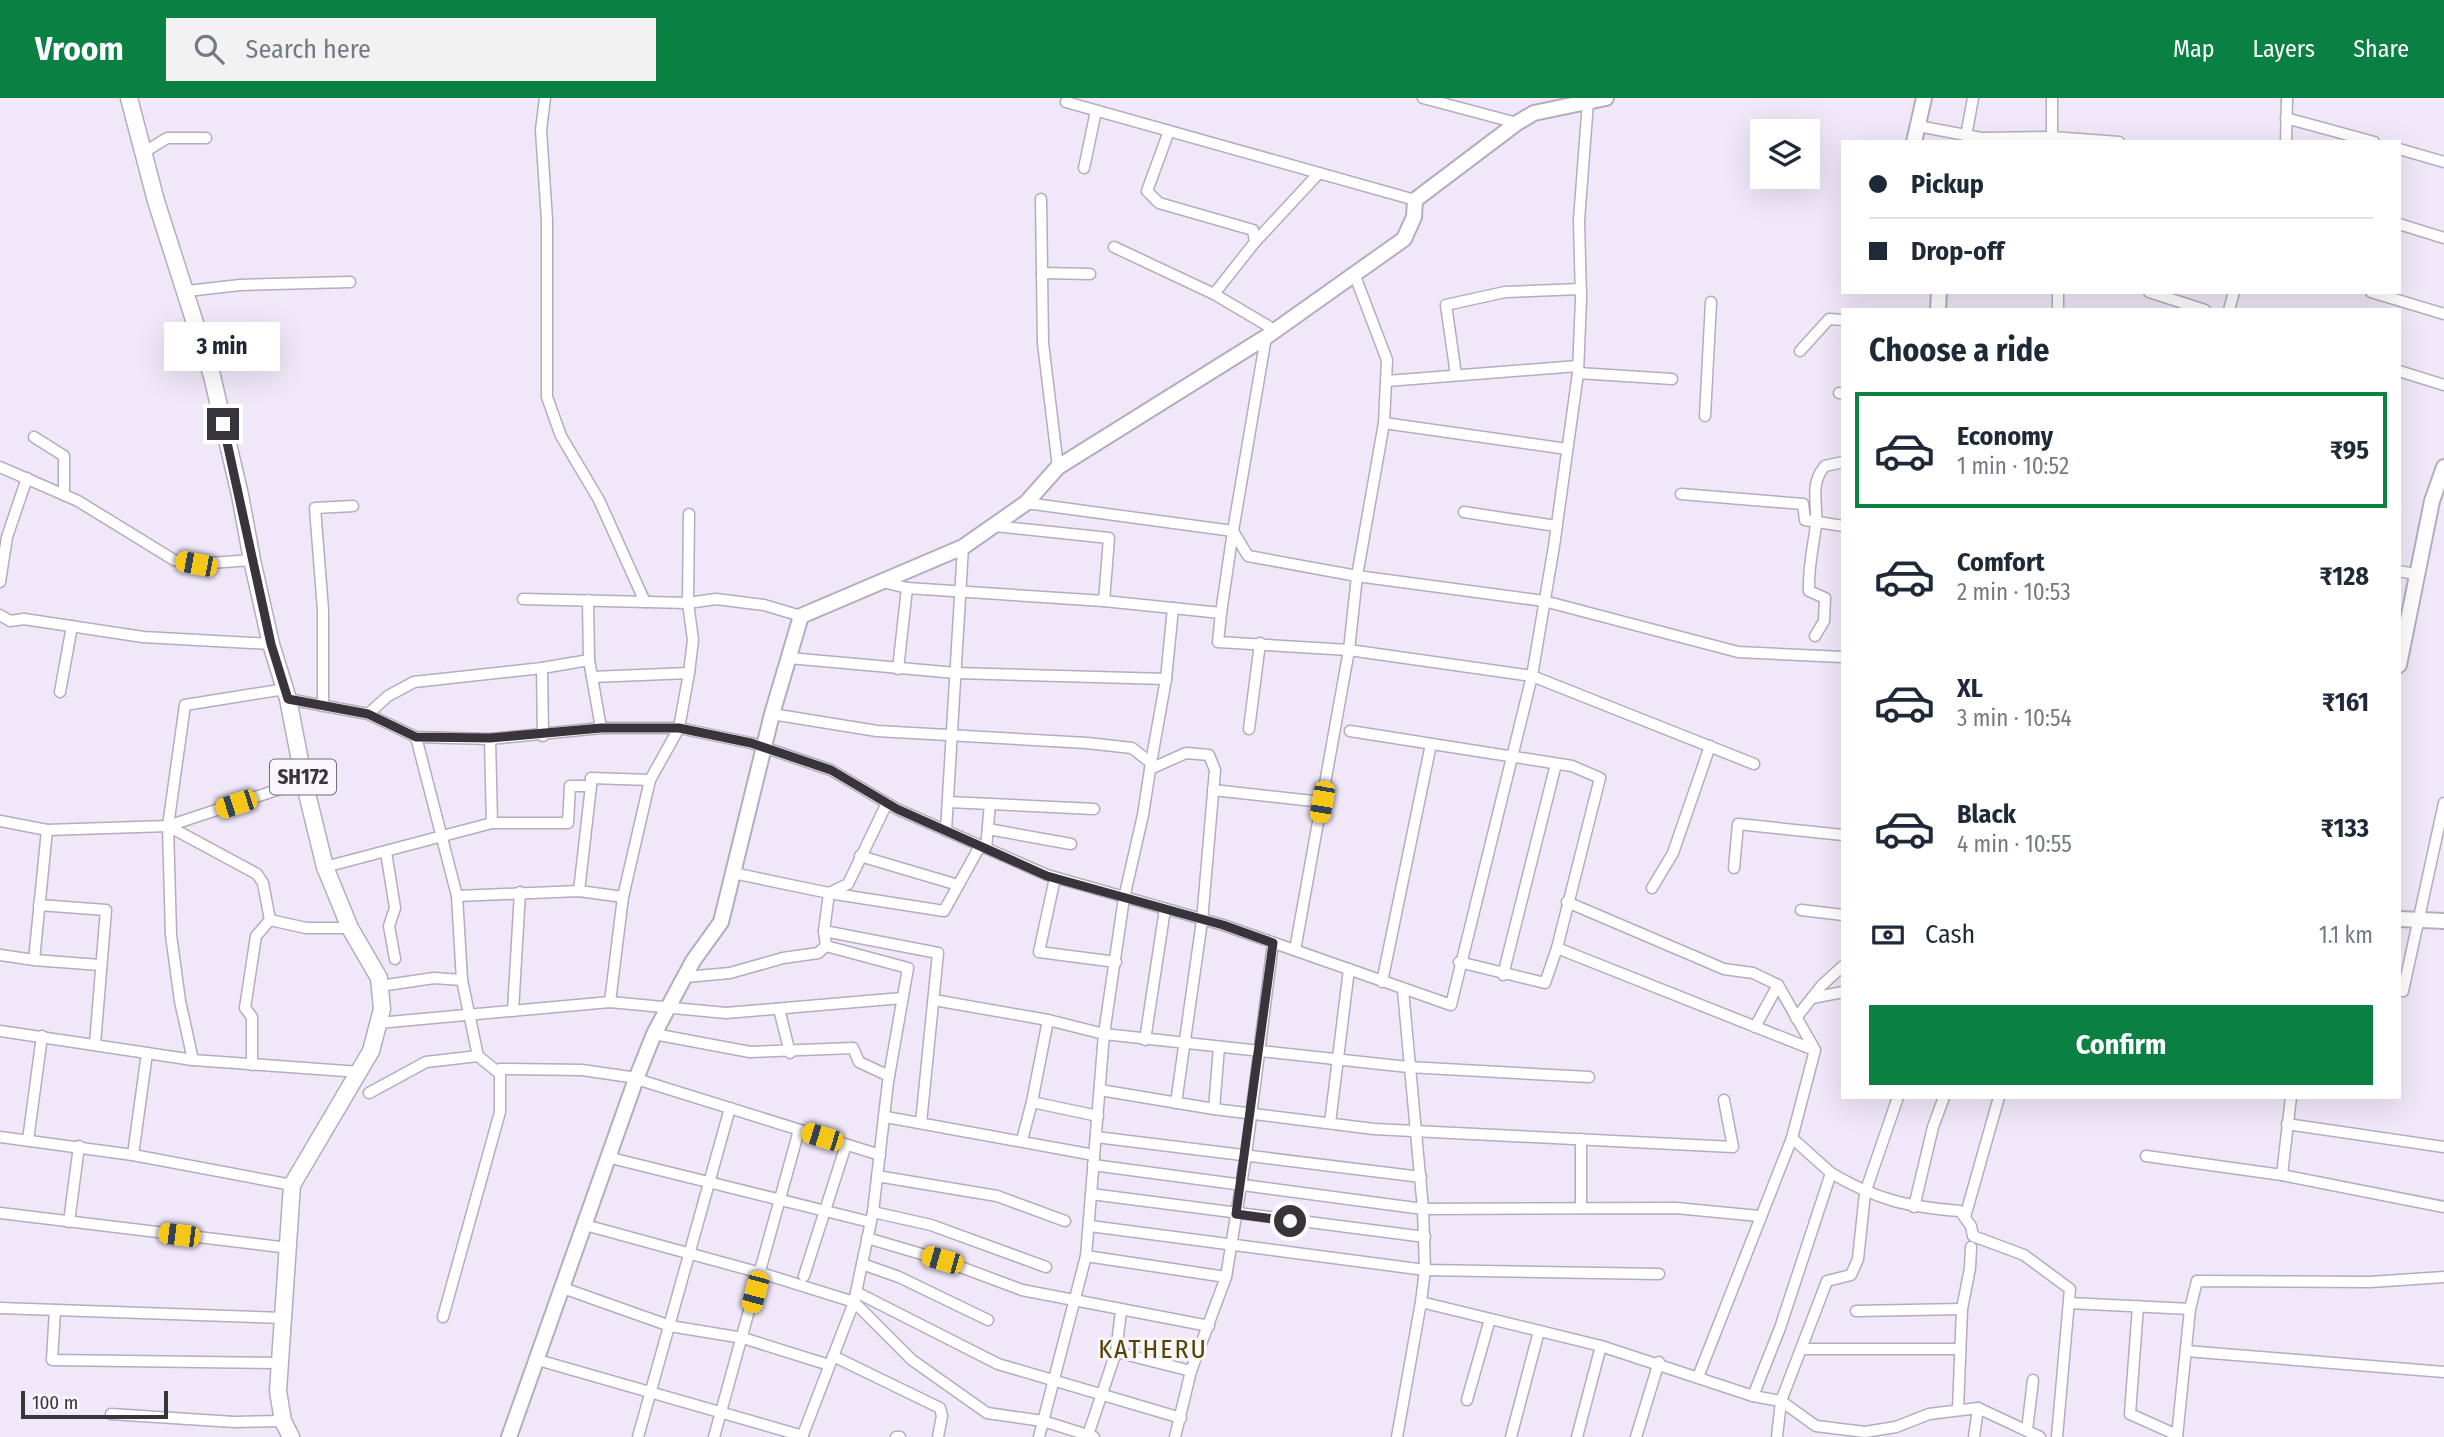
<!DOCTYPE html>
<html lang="en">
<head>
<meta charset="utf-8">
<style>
  :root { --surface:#fff; --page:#f2f2f3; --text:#1f2937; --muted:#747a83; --line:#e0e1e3; --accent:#0b8043 }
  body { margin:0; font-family:"Fira Sans Condensed",sans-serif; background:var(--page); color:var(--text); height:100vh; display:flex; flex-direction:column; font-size:26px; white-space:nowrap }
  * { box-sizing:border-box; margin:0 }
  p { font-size:23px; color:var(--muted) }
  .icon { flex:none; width:38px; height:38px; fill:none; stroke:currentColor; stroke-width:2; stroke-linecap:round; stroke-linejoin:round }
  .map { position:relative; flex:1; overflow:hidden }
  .sheet { position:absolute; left:1841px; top:210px; width:560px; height:791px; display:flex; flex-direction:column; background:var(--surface); border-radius:0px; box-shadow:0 7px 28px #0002 }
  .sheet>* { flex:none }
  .top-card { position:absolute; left:1841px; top:42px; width:560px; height:154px; border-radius:0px; box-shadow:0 7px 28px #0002; display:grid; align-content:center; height:154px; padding:0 28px; background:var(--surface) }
  .fabs { position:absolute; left:1750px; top:21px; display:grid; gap:14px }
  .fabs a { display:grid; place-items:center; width:70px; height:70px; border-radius:0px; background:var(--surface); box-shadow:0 7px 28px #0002; font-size:35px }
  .scale { position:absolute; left:21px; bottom:18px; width:147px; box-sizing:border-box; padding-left:7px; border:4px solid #37343b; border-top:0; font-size:19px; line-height:24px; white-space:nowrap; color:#37343b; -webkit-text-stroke:5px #faf6fe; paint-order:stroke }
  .end { position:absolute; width:32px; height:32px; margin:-16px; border:9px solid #37343b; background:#fff; box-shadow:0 0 0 4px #fff }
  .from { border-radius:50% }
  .bubble { position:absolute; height:49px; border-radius:0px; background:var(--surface); box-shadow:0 7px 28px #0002; font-size:23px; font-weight:700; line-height:49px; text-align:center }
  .car { position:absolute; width:21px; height:42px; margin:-21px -10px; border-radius:9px; box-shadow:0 0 5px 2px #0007; background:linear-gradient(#f5c518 24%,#345 0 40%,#f5c518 0 76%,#345 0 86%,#f5c518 0) }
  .top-card b { display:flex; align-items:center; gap:24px; height:66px; font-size:26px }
  .top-card b+b { border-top:2px solid var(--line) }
  .top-card i { width:18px; height:18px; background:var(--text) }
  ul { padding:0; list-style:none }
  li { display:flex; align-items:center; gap:21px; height:116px; margin:0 14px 10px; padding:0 14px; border:4px solid transparent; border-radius:0px }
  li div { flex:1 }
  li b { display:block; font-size:26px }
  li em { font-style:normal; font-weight:700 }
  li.selected { border-color:var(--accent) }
  li>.icon { width:63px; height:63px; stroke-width:1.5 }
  h2 { padding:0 28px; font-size:32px; line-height:84px }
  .pay { display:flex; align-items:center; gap:18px; height:77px; padding:0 28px; font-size:26px }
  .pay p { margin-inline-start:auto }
  .cta { display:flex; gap:14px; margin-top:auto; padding:14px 28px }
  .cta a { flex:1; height:80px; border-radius:0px; background:var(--accent); color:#fff; font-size:28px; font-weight:700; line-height:80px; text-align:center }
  header { display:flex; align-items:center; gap:42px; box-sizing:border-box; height:98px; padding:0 35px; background:var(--accent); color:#fff }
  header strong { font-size:33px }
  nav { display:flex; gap:38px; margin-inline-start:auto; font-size:24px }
  .search { width:490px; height:63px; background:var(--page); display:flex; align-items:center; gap:18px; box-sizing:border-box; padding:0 24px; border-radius:0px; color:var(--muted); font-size:26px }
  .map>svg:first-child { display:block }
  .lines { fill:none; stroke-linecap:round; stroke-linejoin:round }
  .minor-casing { stroke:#b5acbd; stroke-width:13 }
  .secondary-casing { stroke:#b5acbd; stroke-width:18 }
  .primary-casing { stroke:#b5acbd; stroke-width:19 }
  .minor { stroke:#fff; stroke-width:10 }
  .secondary { stroke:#fff; stroke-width:14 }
  .primary { stroke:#fff; stroke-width:16 }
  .route { stroke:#37343b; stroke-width:9 }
  .labels { text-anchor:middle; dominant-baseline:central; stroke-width:6; stroke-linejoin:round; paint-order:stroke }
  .shield { fill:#faf6fe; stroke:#726e76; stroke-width:2 }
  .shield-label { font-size:21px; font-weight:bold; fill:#37343b }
  .quarter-label { font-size:26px; letter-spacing:2px; fill:#584402; stroke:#faf6fe }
</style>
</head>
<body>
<header>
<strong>Vroom</strong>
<div class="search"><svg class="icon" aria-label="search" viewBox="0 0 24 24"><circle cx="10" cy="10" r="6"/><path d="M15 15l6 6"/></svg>Search here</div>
<nav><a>Map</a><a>Layers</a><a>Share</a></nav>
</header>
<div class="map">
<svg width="2444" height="1339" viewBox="0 0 2444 1339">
  <rect width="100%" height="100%" fill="#f0e7f8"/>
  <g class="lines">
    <g class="minor-casing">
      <g id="minor">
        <polyline points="545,0 541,32 547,122 547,299 561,338 599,402 645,504"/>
        <polyline points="1423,0 1517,25"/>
        <polyline points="1066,4 1415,102"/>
        <polyline points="2286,20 2374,44"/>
        <polyline points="1918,28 1981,40 2052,39 2119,44"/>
        <polyline points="1169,33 1147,93 1159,105 1253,132 1255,144"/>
        <polyline points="1966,38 1973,0"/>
        <polyline points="2052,43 2052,0"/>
        <polyline points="2286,44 2287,0"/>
        <polyline points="2399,51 2444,64"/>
        <polyline points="143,55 167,40 206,40"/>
        <polyline points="1084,70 1096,13"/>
        <polyline points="1041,101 1043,245 1058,369"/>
        <polyline points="2399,126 2444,140"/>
        <polyline points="1114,149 1214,196"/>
        <polyline points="1042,175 1090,176"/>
        <polyline points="1355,178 1387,262 1384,325 1357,478 1544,503 1738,554 1843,559"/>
        <polyline points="187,193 240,187 350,184"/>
        <polyline points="2149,194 2205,212"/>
        <polyline points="2371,194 2444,216"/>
        <polyline points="2058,212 2058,194"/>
        <polyline points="2229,212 2234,194"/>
        <polyline points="1273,231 1214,196 1255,144 1319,75"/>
        <polyline points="1800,253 1829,221 1843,222"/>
        <polyline points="2399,273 2444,287"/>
        <polyline points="1578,275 1672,281"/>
        <polyline points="1456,277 1446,207 1505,194 1581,191"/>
        <polyline points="1387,283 1578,268"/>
        <polyline points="1839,295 1843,296"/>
        <polyline points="1705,318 1711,204"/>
        <polyline points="1384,325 1567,351"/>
        <polyline points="34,339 64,358 64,397"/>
        <polyline points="0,369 78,403 174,462 196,466 252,462"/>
        <polyline points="1681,396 1803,406 1805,422 1843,428"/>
        <polyline points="1026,405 1233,433 1266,239"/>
        <polyline points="1464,414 1556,428"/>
        <polyline points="995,428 1109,440 1104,503"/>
        <polyline points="2399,473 2419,477"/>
        <polyline points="0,484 7,439 27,380"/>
        <polyline points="883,484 907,490 1104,503 1221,515 1233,433 1248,458 1357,478 1349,552 1295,852"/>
        <polyline points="523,501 688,505 716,501 764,507 801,518"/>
        <polyline points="588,502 589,562"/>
        <polyline points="1221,515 1218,544 1349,552 1532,578 1754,666"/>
        <polyline points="0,517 10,523 24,521 143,539 271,546"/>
        <path d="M1815,538L1824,523L1825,500L1809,493C1808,469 1813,450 1816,427C1818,405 1809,386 1825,368L1843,364"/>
        <polyline points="789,560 956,575 1166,581 1173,510"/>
        <polyline points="542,570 543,638"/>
        <polyline points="898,571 907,490"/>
        <polyline points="592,579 689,575"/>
        <polyline points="60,594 72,528"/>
        <polyline points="288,601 368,616 416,639 490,641 601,630 679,630 751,645 831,672 897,711 1047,777 1223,827 1451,907 1532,578 1554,448 1578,275 1581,201 1579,122 1588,4"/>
        <polyline points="323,608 323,512 315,410 353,408"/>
        <polyline points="368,616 388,598 414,584 542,570 589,562 601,630"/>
        <polyline points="772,616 877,633 1087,645 1132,650 1151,665 1143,717 1124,800 1104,936 1086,1158 1039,1339"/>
        <polyline points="1249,631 1260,545"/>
        <polyline points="1350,633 1572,668 1600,680 1557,850 1545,885 1459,864"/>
        <polyline points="416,639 457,798 462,882 478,958 499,975"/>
        <polyline points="490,641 492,725"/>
        <polyline points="1151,665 1166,581"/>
        <polyline points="1150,671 1186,655 1209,657 1215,672 1202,823 1176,1005"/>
        <polyline points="1213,692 1322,704"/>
        <polyline points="948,704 1094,711"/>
        <polyline points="0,723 47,732 168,728 304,683"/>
        <polyline points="168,728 185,607 285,591"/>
        <polyline points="988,731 1071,746"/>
        <polyline points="946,733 963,449"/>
        <polyline points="986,750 990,706"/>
        <polyline points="386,754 395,810 389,828 395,861"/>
        <polyline points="860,758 958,787"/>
        <polyline points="325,769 492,725 568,725 570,688 591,688 591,680 650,682"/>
        <polyline points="1734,770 1738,726 1843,737"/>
        <polyline points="733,775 829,795 944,813 980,748"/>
        <polyline points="1055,780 1039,854 1116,864"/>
        <polyline points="1652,790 1673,755 1710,648"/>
        <polyline points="579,793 591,688"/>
        <polyline points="457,798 579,793 623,799"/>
        <polyline points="1567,804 1724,871 1753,875 1778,887 1815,952 1792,1040 1698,1279"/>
        <polyline points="39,807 106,812 95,946"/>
        <polyline points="1801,812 1843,817"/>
        <polyline points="270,822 306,830 350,830"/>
        <polyline points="824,833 938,855 921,1025"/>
        <polyline points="826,848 824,833 829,795 848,786 887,705"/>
        <polyline points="1557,850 1814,952"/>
        <polyline points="0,857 34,862 47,732"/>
        <polyline points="34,862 100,867"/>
        <polyline points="1503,877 1556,666"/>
        <polyline points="685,879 730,875 783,860 818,855 826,848 908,870 888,984 873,1114 854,1204 802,1339"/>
        <polyline points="1382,884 1431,646"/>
        <polyline points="380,888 434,880 462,882"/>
        <polyline points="1403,892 1423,1111 1425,1172 1421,1204"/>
        <polyline points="2399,893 2403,893 2444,705"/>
        <polyline points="1812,900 1843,894"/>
        <polyline points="934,902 1048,922"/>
        <polyline points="610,904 623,799 650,682 679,630 689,575 693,542 688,505 689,416"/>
        <polyline points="779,911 790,955"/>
        <polyline points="513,913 520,794"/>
        <polyline points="1796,920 1822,887 1843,868"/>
        <polyline points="378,925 610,904 726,915 902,900"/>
        <polyline points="1755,929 1778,887"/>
        <polyline points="0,933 147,955 133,1057"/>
        <polyline points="654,936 750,954 853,950 859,964 889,978"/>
        <polyline points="1145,942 1165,811"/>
        <polyline points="147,955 193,962 180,903 171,837 168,728 257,776 263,785 270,822 256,838 245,910 252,919 252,967"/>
        <polyline points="193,962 360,974"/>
        <polyline points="1100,992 1214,1011 1374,1031 1733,1049 1724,1002"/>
        <polyline points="369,995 426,964 478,958"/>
        <polyline points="1898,999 1865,1095 1858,1161 1851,1177 1827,1183 1781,1303 1816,1328 1865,1334 1896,1329 1929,1316 1978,1310 2040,1339"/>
        <polyline points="1032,1004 1098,1018"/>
        <polyline points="1214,1011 1219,949"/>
        <polyline points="886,1019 1094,1057"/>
        <polyline points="1330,1025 1349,871"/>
        <polyline points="2287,1026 2444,1049"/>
        <polyline points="0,1039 133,1057 292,1087"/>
        <polyline points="1096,1039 1421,1079"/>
        <polyline points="1581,1041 1581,1110"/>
        <polyline points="28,1042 42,938"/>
        <polyline points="1022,1042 1032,1004 1048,922 1104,936 1408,969 1589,979"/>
        <polyline points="2146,1058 2282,1077 2444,1109"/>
        <polyline points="607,1059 870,1124"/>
        <polyline points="1093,1067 1423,1111 1676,1110 1759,1118"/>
        <path d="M1831,1075C1877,1102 1908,1109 1960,1113L1971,1128L1973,1138L2024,1157L2070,1191L2057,1339"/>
        <polyline points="2282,1077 2291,999"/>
        <polyline points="877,1078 997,1098 1065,1123"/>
        <polyline points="1091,1096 1425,1139"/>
        <polyline points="1914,1109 1933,1029 1944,999"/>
        <polyline points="873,1114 931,1127 1046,1169"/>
        <polyline points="0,1115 289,1150"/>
        <polyline points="1965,1119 1999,999"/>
        <polyline points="69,1124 79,1048"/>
        <polyline points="585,1127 761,1175 854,1204 912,1262 987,1315 1043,1323 1094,1339"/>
        <polyline points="1090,1128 1425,1172 1659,1176"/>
        <polyline points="867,1140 942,1162 1022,1192 1209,1228"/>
        <polyline points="1086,1158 1226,1179"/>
        <polyline points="862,1166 899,1179 988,1222"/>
        <polyline points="804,1178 846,1047"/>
        <polyline points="563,1190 670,1228 743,1240 829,1267"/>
        <polyline points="856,1194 998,1266 1181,1320"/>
        <polyline points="2069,1205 2190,1211"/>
        <polyline points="2138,1208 2130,1316 2177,1337"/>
        <polyline points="0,1210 284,1220"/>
        <polyline points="55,1212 52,1262 280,1265"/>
        <polyline points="1856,1213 1962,1211"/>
        <polyline points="443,1219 500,1014 500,971 582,972 630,979 880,1057"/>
        <polyline points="1803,1251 1960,1251"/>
        <polyline points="2186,1253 2444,1274"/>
        <polyline points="1116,1254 1191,1273"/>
        <polyline points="833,1258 940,1310 942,1318 938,1339"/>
        <polyline points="538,1262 803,1338"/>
        <polyline points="1753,1298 1780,1230 1831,1075 1792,1040"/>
        <polyline points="1467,1302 1490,1221"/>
        <polyline points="1958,1311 1962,1211 1970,1170 1971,1149"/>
        <polyline points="111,1316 234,1324 283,1323"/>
        <polyline points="2027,1332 2033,1282"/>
        <polyline points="1088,1337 1116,1254 1121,1213"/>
        <polyline points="638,1339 730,1010"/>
        <polyline points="714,1339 799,1032"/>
        <polyline points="896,1339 900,1339"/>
        <polyline points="1175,1339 1191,1273 1226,1179 1246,1057 1273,845"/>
        <polyline points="1397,1339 1421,1204 1601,1248 1753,1298 1781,1303 1777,1339"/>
        <polyline points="1511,1339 1539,1233"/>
        <polyline points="1577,1339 1601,1248"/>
        <polyline points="1636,1339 1659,1264"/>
        <polyline points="1974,1339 1978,1310"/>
        <polyline points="2177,1339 2190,1211 2197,1183 2370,1184 2444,1179"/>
      </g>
    </g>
    <g class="secondary-casing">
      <g id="secondary">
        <polyline points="1914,44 1924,0"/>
        <polyline points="1938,212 1939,194"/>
        <polyline points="2399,567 2432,403 2444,369"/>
        <polyline points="2399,821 2444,823"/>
        <polyline points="509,1339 636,981 654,936 693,863 721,824 772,616 801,518 963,449 1026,405 1058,369 1266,239 1404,141 1414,119 1415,102 1517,25 1534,15 1606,0"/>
      </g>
    </g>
    <g class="primary-casing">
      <polyline id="primary" points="129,0 156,103 212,278 240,397 252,462 271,546 288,601 304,683 325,769 350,830 379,880 382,911 371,953 292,1087 278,1293 283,1323 291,1339"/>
    </g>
    <use href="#minor" class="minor"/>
    <use href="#secondary" class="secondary"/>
    <use href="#primary" class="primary"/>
  </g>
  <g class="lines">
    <polyline class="route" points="223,326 271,546 288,601 368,616 416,639 490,640 601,630 679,630 751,645 831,672 897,711 1047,778 1223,827 1273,845 1236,1116 1290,1123"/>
  </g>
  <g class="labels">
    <rect class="shield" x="270" y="661.5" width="66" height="35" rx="5"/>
    <g class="shield-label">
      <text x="303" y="679">SH172</text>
    </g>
    <g class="quarter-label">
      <text x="1153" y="1251">KATHERU</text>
    </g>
  </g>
</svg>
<div class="fabs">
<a><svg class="icon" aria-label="layers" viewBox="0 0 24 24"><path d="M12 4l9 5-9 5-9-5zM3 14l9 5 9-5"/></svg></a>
</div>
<div class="scale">100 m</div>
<i class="end from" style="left:1290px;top:1123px"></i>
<i class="end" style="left:223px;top:326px"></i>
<div class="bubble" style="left:164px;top:224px;width:116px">3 min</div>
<i class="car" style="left:196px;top:466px;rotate:281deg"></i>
<i class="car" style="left:1322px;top:704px;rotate:190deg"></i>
<i class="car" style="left:236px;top:706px;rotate:252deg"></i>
<i class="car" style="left:822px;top:1039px;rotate:287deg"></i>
<i class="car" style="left:179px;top:1137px;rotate:277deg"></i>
<i class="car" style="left:942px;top:1162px;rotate:286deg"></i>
<i class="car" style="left:755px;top:1194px;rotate:195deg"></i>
<div class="top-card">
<b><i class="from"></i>Pickup</b>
<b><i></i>Drop-off</b>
</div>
<section class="sheet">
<h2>Choose a ride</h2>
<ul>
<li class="selected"><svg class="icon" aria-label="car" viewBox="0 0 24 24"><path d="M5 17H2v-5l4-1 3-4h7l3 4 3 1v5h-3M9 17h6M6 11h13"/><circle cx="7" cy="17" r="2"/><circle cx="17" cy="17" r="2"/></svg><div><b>Economy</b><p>1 min · 10:52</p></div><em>₹95</em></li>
<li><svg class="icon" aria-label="car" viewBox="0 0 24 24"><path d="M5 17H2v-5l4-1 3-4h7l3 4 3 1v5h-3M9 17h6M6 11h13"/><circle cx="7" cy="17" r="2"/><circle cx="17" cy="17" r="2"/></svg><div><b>Comfort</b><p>2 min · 10:53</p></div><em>₹128</em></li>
<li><svg class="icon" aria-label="car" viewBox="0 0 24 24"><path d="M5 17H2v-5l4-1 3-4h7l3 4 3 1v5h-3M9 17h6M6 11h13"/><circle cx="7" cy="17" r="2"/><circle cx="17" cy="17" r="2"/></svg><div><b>XL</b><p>3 min · 10:54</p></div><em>₹161</em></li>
<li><svg class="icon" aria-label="car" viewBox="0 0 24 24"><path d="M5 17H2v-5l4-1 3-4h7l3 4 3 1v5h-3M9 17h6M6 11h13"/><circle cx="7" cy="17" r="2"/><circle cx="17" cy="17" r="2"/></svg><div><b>Black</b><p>4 min · 10:55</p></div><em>₹133</em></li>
</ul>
<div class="pay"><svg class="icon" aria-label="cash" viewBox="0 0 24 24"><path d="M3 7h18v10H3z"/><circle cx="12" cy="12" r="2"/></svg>Cash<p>1.1 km</p></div>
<div class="cta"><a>Confirm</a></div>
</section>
</div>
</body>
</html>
